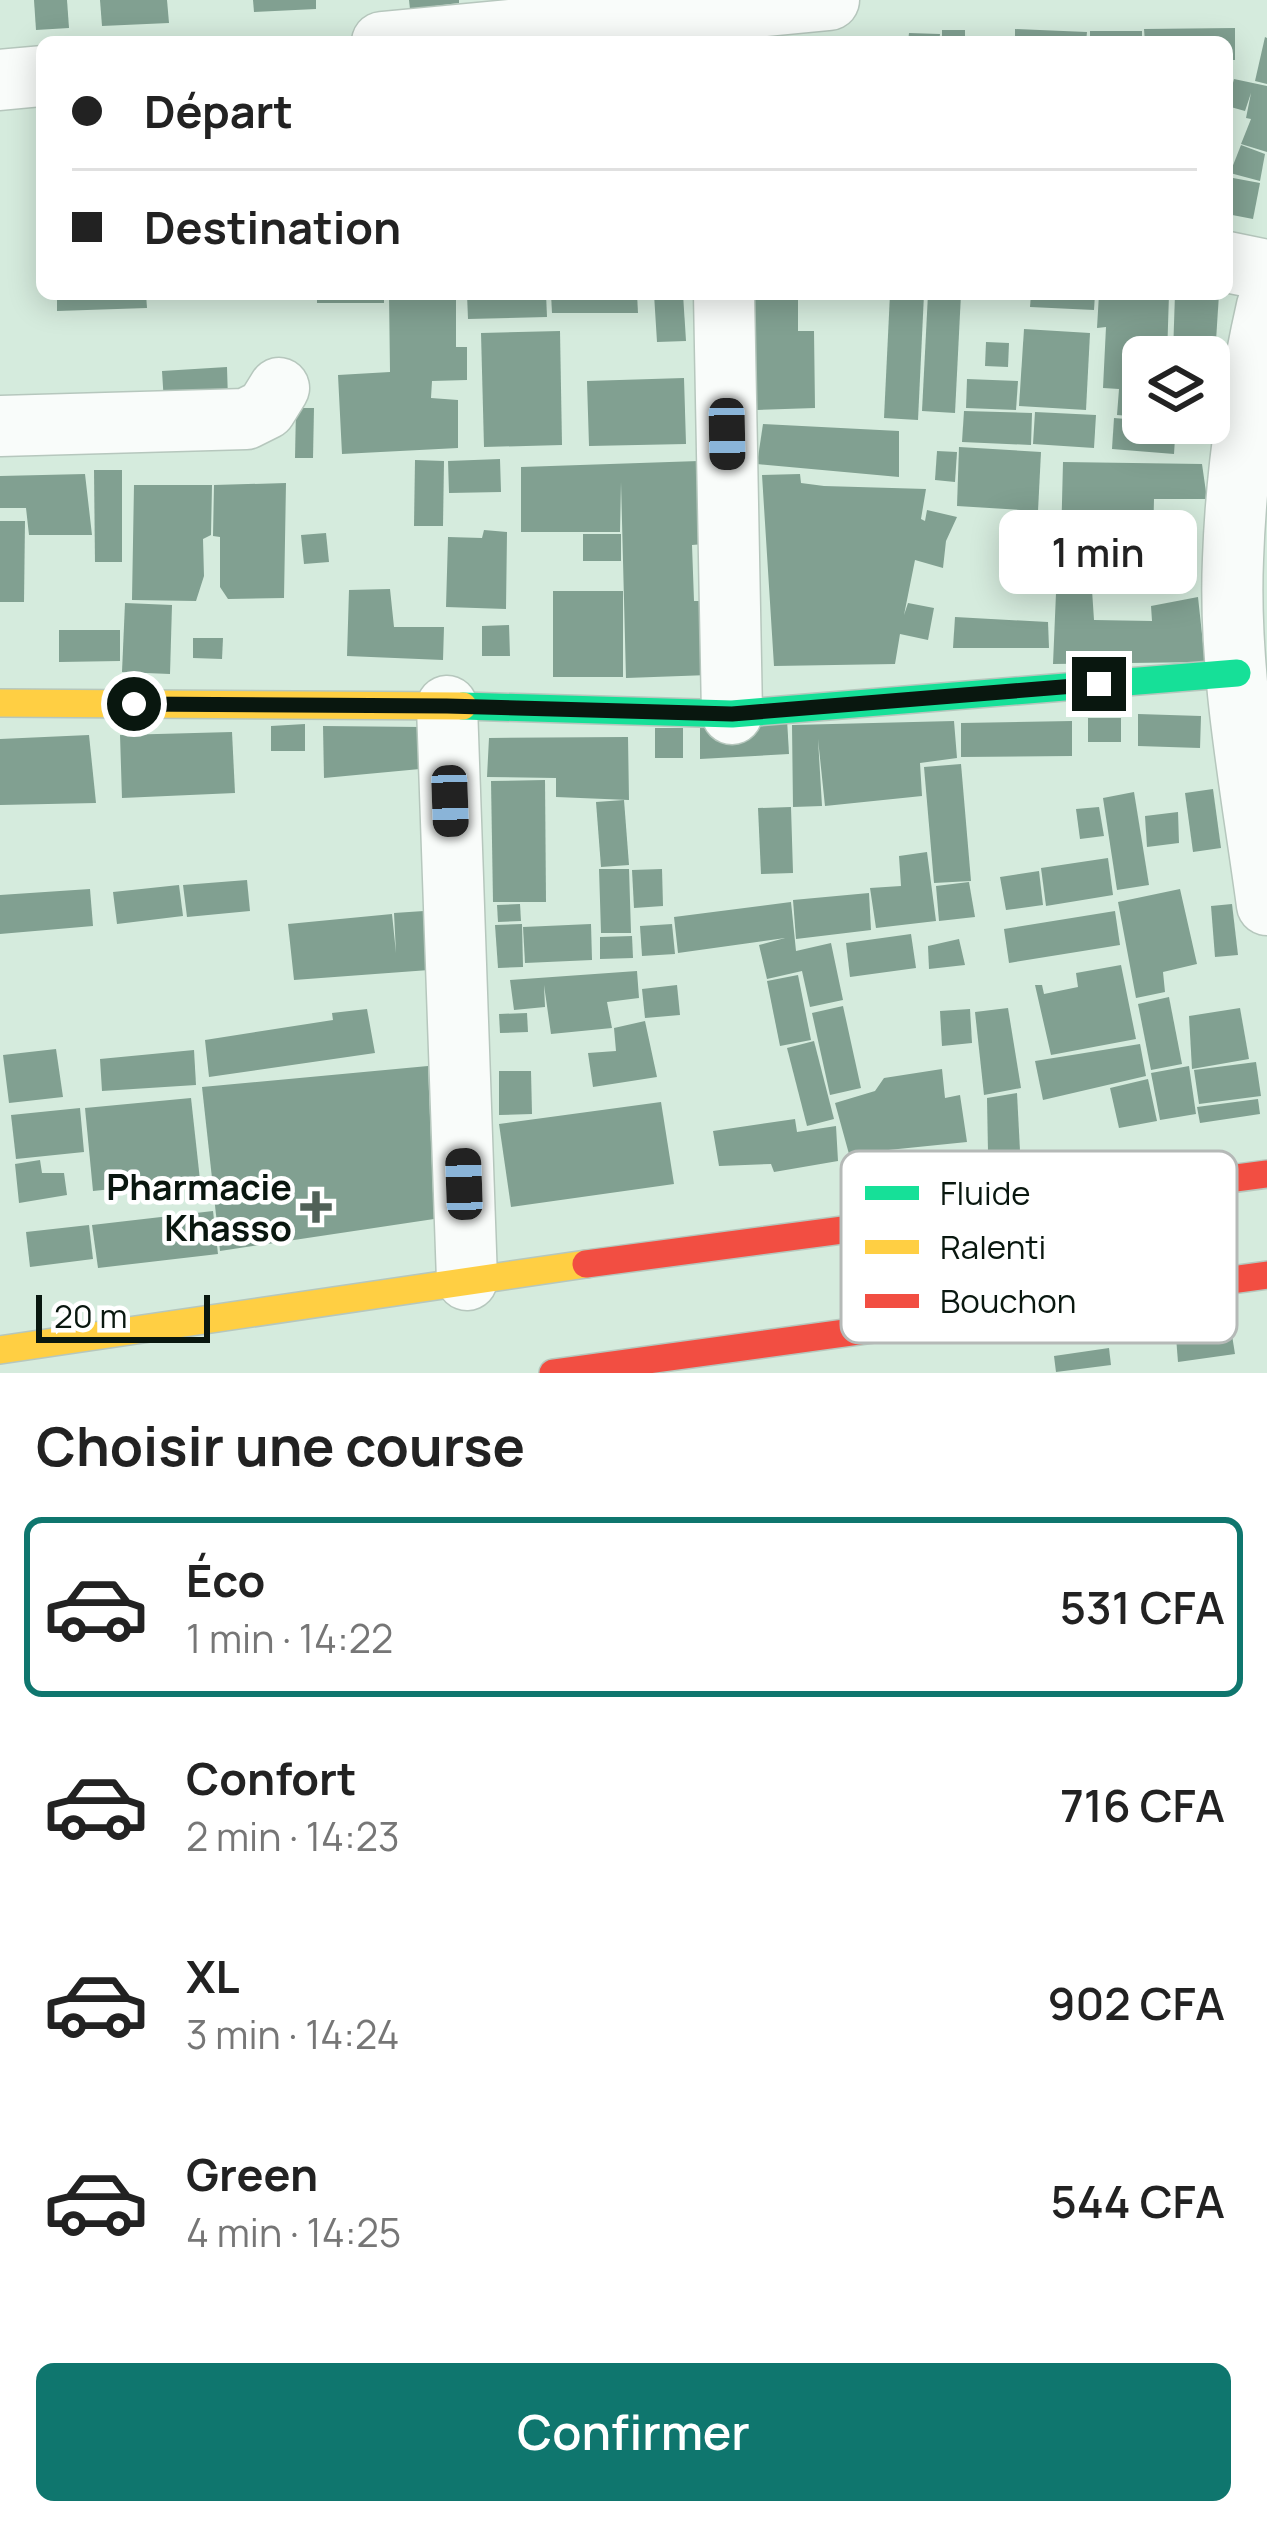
<!DOCTYPE html>
<html lang="fr">
<head>
<meta charset="utf-8">
<style>
  :root { --surface:#fff; --page:#f6f6f6; --text:#222; --muted:#767676; --line:#e0e0e0; --accent:#0f766e }
  body { margin:0; font-family:Manrope,sans-serif; background:var(--page); color:var(--text); height:100vh; display:flex; flex-direction:column; font-size:45px; white-space:nowrap }
  * { box-sizing:border-box; margin:0 }
  p { font-size:39px; color:var(--muted) }
  .icon { flex:none; width:66px; height:66px; fill:none; stroke:currentColor; stroke-width:2; stroke-linecap:round; stroke-linejoin:round }
  .map { position:relative; height:1373px; overflow:hidden }
  .details { display:flex; flex-direction:column; background:var(--surface); flex:1 }
  .details>* { flex:none }
  .guide { position:absolute; left:36px; top:36px; width:1197px; height:264px; border-radius:18px; box-shadow:0 6px 30px #0003; display:grid; align-content:center; height:264px; padding:0 36px; background:var(--surface) }
  .buttons { position:absolute; left:1122px; top:336px; display:grid; gap:24px }
  .buttons a { display:grid; place-items:center; width:108px; height:108px; border-radius:18px; background:var(--surface); box-shadow:0 6px 30px #0003; font-size:60px }
  .scale { position:absolute; left:36px; bottom:30px; width:174px; box-sizing:border-box; padding-left:12px; border:6px solid #09170f; border-top:0; font-size:33px; line-height:42px; white-space:nowrap; color:#09170f; -webkit-text-stroke:9px #fff; paint-order:stroke }
  .end { position:absolute; width:54px; height:54px; margin:-27px; border:15px solid #09170f; background:#fff; box-shadow:0 0 0 6px #fff }
  .from { border-radius:50% }
  .bubble { position:absolute; height:84px; border-radius:18px; background:var(--surface); box-shadow:0 6px 30px #0003; font-size:39px; font-weight:600; line-height:84px; text-align:center }
  .car { position:absolute; width:36px; height:72px; margin:-36px -18px; border-radius:15px; box-shadow:0 0 9px 3px #0007; background:linear-gradient(#222 24%,#8ab4d8 0 40%,#222 0 76%,#8ab4d8 0 86%,#222 0) }
  .guide b { display:flex; align-items:center; gap:42px; height:114px; font-size:45px }
  .guide b+b { border-top:3px solid var(--line) }
  .guide i { width:30px; height:30px; background:var(--text) }
  ul { padding:0; list-style:none }
  li { display:flex; align-items:center; gap:36px; height:180px; margin:0 24px 18px; padding:0 12px; border:6px solid transparent; border-radius:18px }
  li div { flex:1 }
  li b { display:block; font-size:45px }
  li em { font-style:normal; font-weight:600 }
  li.selected { border-color:var(--accent) }
  li>.icon { width:108px; height:108px; stroke-width:1.5 }
  h2 { padding:0 36px; font-size:54px; line-height:144px }
  .cta { display:flex; gap:24px; margin-top:auto; padding:24px 36px }
  .cta a { flex:1; height:138px; border-radius:18px; background:var(--accent); color:#fff; font-size:48px; font-weight:600; line-height:138px; text-align:center }
  .map>svg:first-child { display:block }
  .building { fill:#81a091 }
  .lines { fill:none; stroke-linecap:round; stroke-linejoin:round }
  .street-casing { stroke:#b6c7bd; stroke-width:63 }
  .fast-casing { stroke:#b6c7bd; stroke-width:30 }
  .slow-casing { stroke:#b6c7bd; stroke-width:30 }
  .jam-casing { stroke:#b6c7bd; stroke-width:30 }
  .street { stroke:#f9fcfa; stroke-width:60 }
  .fast { stroke:#16e098; stroke-width:27 }
  .slow { stroke:#ffcf43; stroke-width:27 }
  .jam { stroke:#f24e42; stroke-width:27 }
  .route { stroke:#09170f; stroke-width:15 }
  .poi-dot { fill:#506157; stroke:#fff; stroke-width:4.5 }
  .labels { text-anchor:middle; dominant-baseline:central; stroke-width:9; stroke-linejoin:round; paint-order:stroke }
  .poi-label { font-size:36px; font-weight:bold; fill:#09170f; stroke:#fff; text-anchor:end }
  .key { fill:#fff; stroke:#b5b9b7; stroke-width:3 }
  .key-label { font-size:33px; fill:#09170f }
</style>
</head>
<body>
<div class="map">
<svg width="1267" height="1373" viewBox="0 0 1267 1373">
  <rect width="100%" height="100%" fill="#d5ebdd"/>
  <g class="building">
    <polygon points="34,0 67,0 69,28 36,30"/>
    <polygon points="100,0 167,0 169,23 102,26"/>
    <polygon points="253,0 316,0 316,9 254,12"/>
    <polygon points="409,0 459,0 459,3 410,9"/>
    <polygon points="743,27 773,27 773,42 744,42"/>
    <polygon points="1235,28 1235,60 1227,60 1227,42 1145,42 1144,29"/>
    <polygon points="1015,29 1087,32 1086,42 1015,42"/>
    <rect x="942" y="30" width="23" height="12"/>
    <rect x="1090" y="31" width="52" height="11"/>
    <polygon points="909,33 940,34 939,42 908,42"/>
    <polygon points="1265,37 1267,38 1267,84 1255,81"/>
    <polygon points="1234,79 1267,86 1267,152 1241,144 1251,119 1246,118 1251,93 1245,111 1227,106"/>
    <polygon points="1241,145 1265,154 1260,181 1230,173"/>
    <polygon points="1233,178 1260,183 1253,219 1227,214"/>
    <polygon points="57,294 146,294 147,308 57,311"/>
    <rect x="317" y="294" width="67" height="9"/>
    <polygon points="389,294 456,294 456,347 467,347 467,380 432,381 431,398 458,400 458,448 342,454 338,375 390,372"/>
    <polygon points="467,294 546,294 547,317 468,319"/>
    <polygon points="551,294 637,294 638,313 552,313"/>
    <polygon points="654,294 683,294 686,341 657,342"/>
    <polygon points="752,294 798,294 798,331 814,331 815,408 757,410"/>
    <polygon points="890,294 924,294 918,420 884,418"/>
    <polygon points="928,294 961,294 955,413 922,411"/>
    <polygon points="1031,294 1095,294 1094,310 1030,307"/>
    <polygon points="1099,294 1169,294 1167,357 1143,357 1143,417 1117,415 1119,389 1103,388 1106,327 1097,328"/>
    <polygon points="1175,294 1219,294 1215,356 1173,354"/>
    <polygon points="1024,329 1090,333 1086,410 1019,406"/>
    <polygon points="560,331 562,445 484,447 481,333"/>
    <polygon points="986,342 1009,343 1008,367 985,366"/>
    <polygon points="227,367 228,400 164,403 162,371"/>
    <polygon points="684,378 686,444 589,446 587,381"/>
    <polygon points="967,379 1018,381 1016,410 966,408"/>
    <polygon points="296,408 314,408 313,458 295,458"/>
    <polygon points="964,411 1032,413 1031,445 962,442"/>
    <polygon points="1035,412 1096,415 1094,448 1033,444"/>
    <polygon points="1114,418 1176,423 1174,454 1112,449"/>
    <polygon points="763,424 899,431 899,477 757,464"/>
    <polygon points="959,447 1041,452 1038,511 957,506"/>
    <polygon points="937,451 957,452 955,482 935,480"/>
    <polygon points="500,459 501,492 449,493 448,461"/>
    <polygon points="415,460 444,461 443,526 414,526"/>
    <polygon points="699,461 704,544 692,545 694,601 707,601 709,675 626,678 621,482 620,532 521,532 521,467"/>
    <polygon points="1063,462 1202,464 1207,499 1154,499 1152,586 1060,582"/>
    <polygon points="94,470 122,470 122,562 95,562"/>
    <polygon points="85,474 92,535 29,535 26,508 0,508 0,476"/>
    <polygon points="800,474 801,483 824,486 926,489 921,519 925,521 927,510 957,517 946,541 943,568 915,560 904,615 908,603 934,608 928,640 900,634 895,664 774,666 762,475"/>
    <polygon points="286,483 284,598 228,599 220,587 220,537 213,536 214,485"/>
    <polygon points="134,485 212,485 211,535 203,539 204,576 196,601 132,600"/>
    <polygon points="0,521 25,521 24,602 0,602"/>
    <polygon points="484,530 507,532 506,609 446,607 448,537 482,538"/>
    <polygon points="326,533 329,562 304,564 301,535"/>
    <rect x="583" y="534" width="38" height="27"/>
    <polygon points="390,589 394,627 444,627 443,660 347,656 349,590"/>
    <polygon points="1092,590 1094,620 1152,621 1151,606 1198,597 1205,662 1053,664 1056,593"/>
    <rect x="553" y="591" width="70" height="86"/>
    <polygon points="125,603 172,605 170,674 122,672"/>
    <polygon points="955,617 1048,622 1049,648 953,648"/>
    <polygon points="509,625 510,656 482,656 482,626"/>
    <polygon points="59,630 120,630 120,661 59,662"/>
    <polygon points="193,638 223,638 222,659 193,658"/>
    <polygon points="1138,714 1201,716 1200,748 1138,746"/>
    <rect x="1088" y="718" width="33" height="24"/>
    <polygon points="787,719 789,754 700,759 700,721"/>
    <polygon points="954,721 957,758 920,763 922,796 825,806 818,739 822,806 793,807 792,725"/>
    <polygon points="1072,721 1072,756 961,757 961,723"/>
    <polygon points="305,724 305,751 271,751 271,726"/>
    <polygon points="323,726 421,727 420,769 324,778"/>
    <rect x="655" y="728" width="28" height="30"/>
    <polygon points="232,732 235,793 122,798 120,735"/>
    <polygon points="89,735 96,803 0,805 0,739"/>
    <polygon points="628,737 629,800 556,797 556,778 487,777 489,738"/>
    <polygon points="961,764 971,881 934,883 924,767"/>
    <polygon points="545,780 546,902 493,902 491,781"/>
    <polygon points="1213,789 1221,848 1193,852 1185,793"/>
    <polygon points="1134,792 1149,885 1117,890 1103,798"/>
    <polygon points="624,800 629,865 601,867 596,802"/>
    <polygon points="791,807 793,873 761,874 758,808"/>
    <polygon points="1099,807 1104,836 1080,839 1076,809"/>
    <polygon points="1178,812 1179,843 1147,847 1145,816"/>
    <polygon points="927,852 936,921 876,928 870,888 901,886 899,856"/>
    <polygon points="1108,858 1113,895 1046,906 1041,868"/>
    <polygon points="599,869 629,869 631,933 601,933"/>
    <polygon points="662,869 663,906 634,908 632,870"/>
    <polygon points="1039,871 1043,905 1006,910 1000,877"/>
    <polygon points="247,880 250,911 187,917 183,885"/>
    <polygon points="969,882 975,917 939,921 936,886"/>
    <polygon points="179,885 183,916 117,924 113,892"/>
    <polygon points="90,889 93,926 0,934 0,895"/>
    <polygon points="1180,889 1197,964 1163,972 1165,992 1136,998 1118,902"/>
    <polygon points="869,893 871,930 796,939 793,900"/>
    <polygon points="791,902 796,951 831,943 843,1000 810,1007 802,971 767,979 759,945 785,938 678,953 674,917"/>
    <polygon points="520,904 521,921 498,922 497,905"/>
    <polygon points="1232,904 1238,955 1215,957 1211,906"/>
    <polygon points="424,911 429,970 294,980 288,924 392,914 396,953 394,913"/>
    <polygon points="1115,911 1120,945 1009,963 1004,929"/>
    <polygon points="522,924 523,967 498,968 495,925"/>
    <polygon points="591,924 592,960 525,963 523,927"/>
    <polygon points="672,924 675,954 642,956 640,926"/>
    <polygon points="911,934 916,968 850,977 846,943"/>
    <polygon points="632,936 633,958 600,959 600,937"/>
    <polygon points="959,939 965,965 929,969 928,946"/>
    <polygon points="1121,965 1136,1039 1051,1055 1035,985 1042,985 1044,994 1078,987 1076,973"/>
    <polygon points="637,971 639,998 607,1002 612,1028 551,1034 544,985 545,1007 514,1010 510,980"/>
    <polygon points="798,975 811,1040 780,1046 767,981"/>
    <polygon points="677,985 680,1015 645,1018 642,989"/>
    <polygon points="1169,997 1182,1064 1151,1070 1138,1004"/>
    <polygon points="843,1006 861,1088 830,1095 812,1013"/>
    <polygon points="1008,1008 1021,1088 984,1095 975,1012"/>
    <polygon points="1240,1008 1249,1059 1192,1069 1189,1016"/>
    <polygon points="367,1009 375,1053 209,1077 205,1040 333,1020 332,1013"/>
    <polygon points="970,1009 972,1043 942,1046 940,1011"/>
    <polygon points="527,1013 528,1032 500,1033 499,1014"/>
    <polygon points="645,1021 657,1077 593,1087 588,1053 616,1051 614,1028"/>
    <polygon points="814,1041 834,1119 807,1126 787,1048"/>
    <polygon points="1140,1044 1146,1076 1043,1100 1035,1061"/>
    <polygon points="56,1049 63,1097 9,1103 3,1055"/>
    <polygon points="194,1050 196,1085 102,1091 100,1059"/>
    <polygon points="1256,1062 1261,1096 1199,1104 1194,1070"/>
    <polygon points="428,1066 434,1219 220,1251 202,1087"/>
    <polygon points="1189,1066 1196,1114 1160,1120 1151,1073"/>
    <polygon points="942,1069 945,1098 960,1095 967,1142 849,1154 835,1103 875,1091 884,1078"/>
    <polygon points="499,1071 531,1071 532,1114 499,1115"/>
    <polygon points="1148,1079 1157,1121 1119,1128 1110,1088"/>
    <polygon points="1017,1093 1020,1151 988,1152 987,1098"/>
    <polygon points="191,1098 200,1180 93,1191 85,1108"/>
    <polygon points="1258,1099 1260,1114 1200,1123 1197,1107"/>
    <polygon points="661,1102 674,1184 511,1207 499,1124"/>
    <polygon points="80,1108 84,1152 16,1159 11,1115"/>
    <polygon points="795,1119 797,1132 836,1126 838,1161 774,1172 771,1164 719,1166 713,1131"/>
    <polygon points="40,1160 42,1173 64,1173 67,1195 19,1203 15,1164"/>
    <polygon points="213,1211 218,1254 98,1268 92,1225"/>
    <polygon points="89,1225 93,1259 30,1267 26,1232"/>
    <polygon points="1231,1329 1235,1354 1178,1362 1176,1337"/>
    <polygon points="1109,1348 1111,1365 1056,1372 1054,1356"/>
  </g>
  <g class="lines">
    <g class="street-casing">
      <g id="street">
        <polyline points="382,42 829,0"/>
        <polyline points="0,80 42,76"/>
        <polyline points="1227,262 1267,270"/>
        <polyline points="724,294 732,714"/>
        <path d="M1267,306C1248,390 1236,473 1233,559C1228,674 1252,792 1267,905"/>
        <polyline points="0,426 246,419 266,409 279,388"/>
        <polyline points="447,706 467,1280"/>
      </g>
    </g>
    <g class="fast-casing">
      <polyline id="fast" points="463,706 732,714 1237,673"/>
    </g>
    <g class="slow-casing">
      <g id="slow">
        <polyline points="0,703 463,706"/>
        <polyline points="0,1350 586,1264"/>
      </g>
    </g>
    <g class="jam-casing">
      <g id="jam">
        <polyline points="586,1264 1267,1174"/>
        <polyline points="553,1373 1267,1275"/>
      </g>
    </g>
    <use href="#street" class="street"/>
    <use href="#fast" class="fast"/>
    <use href="#slow" class="slow"/>
    <use href="#jam" class="jam"/>
  </g>
  <g class="lines">
    <polyline class="route" points="134,704 447,706 732,714 1099,684"/>
  </g>
  <path class="poi-dot" d="M310 1189h12v12h12v12h-12v12h-12v-12h-12v-12h12z"/>
  <g class="labels">
    <g class="poi-label">
      <text x="292" y="1186">Pharmacie<tspan x="292" dy="41">Khasso</tspan></text>
    </g>
  </g>
  <rect x="841" y="1151" width="396" height="192" rx="18" class="key"/>
  <rect x="865" y="1186" width="54" height="14" fill="#16e098"/>
  <rect x="865" y="1240" width="54" height="14" fill="#ffcf43"/>
  <rect x="865" y="1294" width="54" height="14" fill="#f24e42"/>
  <g class="key-label">
    <text x="940" y="1205">Fluide</text>
    <text x="940" y="1259">Ralenti</text>
    <text x="940" y="1313">Bouchon</text>
  </g>
</svg>
<div class="buttons">
<a><svg class="icon" aria-label="layers" viewBox="0 0 24 24"><path d="M12 4l9 5-9 5-9-5zM3 14l9 5 9-5"/></svg></a>
</div>
<div class="scale">20 m</div>
<i class="end from" style="left:134px;top:704px"></i>
<i class="end" style="left:1099px;top:684px"></i>
<div class="bubble" style="left:999px;top:510px;width:198px">1 min</div>
<i class="car" style="left:727px;top:434px;rotate:179deg"></i>
<i class="car" style="left:450px;top:801px;rotate:178deg"></i>
<i class="car" style="left:464px;top:1184px;rotate:358deg"></i>
<div class="guide">
<b><i class="from"></i>Départ</b>
<b><i></i>Destination</b>
</div>
</div>
<section class="details">
<h2>Choisir une course</h2>
<ul>
<li class="selected"><svg class="icon" aria-label="car" viewBox="0 0 24 24"><path d="M5 17H2v-5l4-1 3-4h7l3 4 3 1v5h-3M9 17h6M6 11h13"/><circle cx="7" cy="17" r="2"/><circle cx="17" cy="17" r="2"/></svg><div><b>Éco</b><p>1 min · 14:22</p></div><em>531 CFA</em></li>
<li><svg class="icon" aria-label="car" viewBox="0 0 24 24"><path d="M5 17H2v-5l4-1 3-4h7l3 4 3 1v5h-3M9 17h6M6 11h13"/><circle cx="7" cy="17" r="2"/><circle cx="17" cy="17" r="2"/></svg><div><b>Confort</b><p>2 min · 14:23</p></div><em>716 CFA</em></li>
<li><svg class="icon" aria-label="car" viewBox="0 0 24 24"><path d="M5 17H2v-5l4-1 3-4h7l3 4 3 1v5h-3M9 17h6M6 11h13"/><circle cx="7" cy="17" r="2"/><circle cx="17" cy="17" r="2"/></svg><div><b>XL</b><p>3 min · 14:24</p></div><em>902 CFA</em></li>
<li><svg class="icon" aria-label="car" viewBox="0 0 24 24"><path d="M5 17H2v-5l4-1 3-4h7l3 4 3 1v5h-3M9 17h6M6 11h13"/><circle cx="7" cy="17" r="2"/><circle cx="17" cy="17" r="2"/></svg><div><b>Green</b><p>4 min · 14:25</p></div><em>544 CFA</em></li>
</ul>
<div class="cta"><a>Confirmer</a></div>
</section>
</body>
</html>
